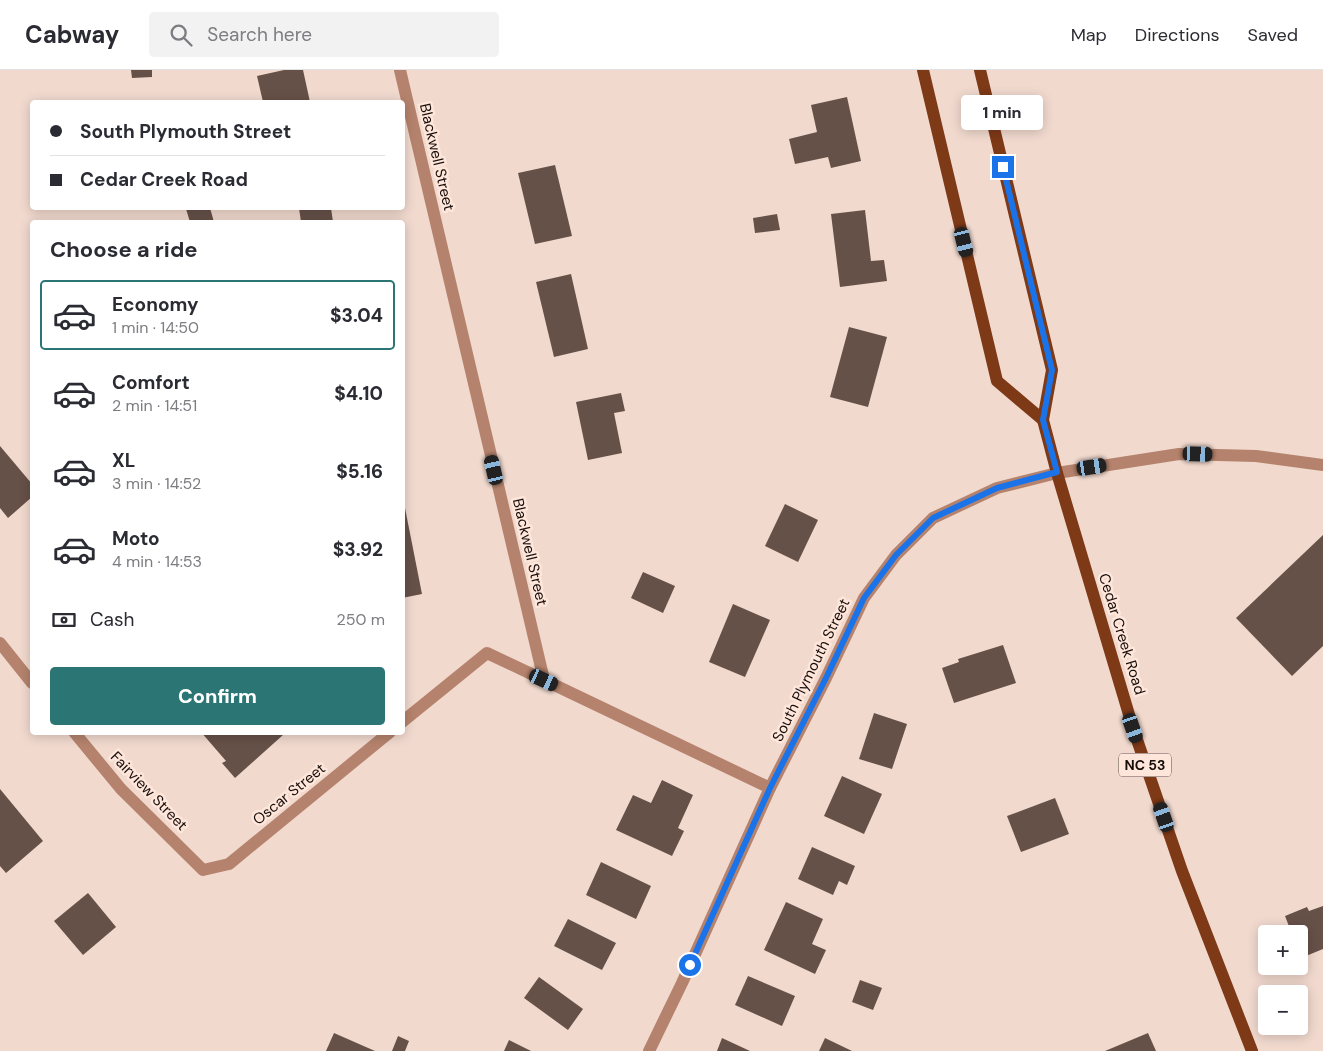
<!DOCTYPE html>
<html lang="en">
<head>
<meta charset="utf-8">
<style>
  :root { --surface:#fff; --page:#f2f2f3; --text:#2b2b33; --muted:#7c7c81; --line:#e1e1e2; --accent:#2b7575 }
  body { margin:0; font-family:"DM Sans",sans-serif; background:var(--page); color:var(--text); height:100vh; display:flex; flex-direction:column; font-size:19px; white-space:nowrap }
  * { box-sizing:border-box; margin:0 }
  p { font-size:16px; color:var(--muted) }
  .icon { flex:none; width:28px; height:28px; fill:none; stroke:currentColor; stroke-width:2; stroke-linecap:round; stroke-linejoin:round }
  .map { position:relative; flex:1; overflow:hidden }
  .side { position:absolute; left:30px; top:150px; width:375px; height:515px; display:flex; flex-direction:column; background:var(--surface); border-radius:5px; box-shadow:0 2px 12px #0003 }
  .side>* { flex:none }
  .guide { position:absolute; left:30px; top:30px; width:375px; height:110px; border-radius:5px; box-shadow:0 2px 12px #0003; display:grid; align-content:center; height:110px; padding:0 20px; background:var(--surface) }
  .fabs { position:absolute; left:1258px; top:855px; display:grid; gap:10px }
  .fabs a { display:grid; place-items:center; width:50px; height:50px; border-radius:5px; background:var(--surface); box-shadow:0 2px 12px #0003; font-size:25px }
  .end { position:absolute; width:22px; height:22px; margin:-11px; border:6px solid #1a73e8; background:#fff; box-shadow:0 0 0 2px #fff }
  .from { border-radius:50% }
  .bubble { position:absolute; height:35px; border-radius:5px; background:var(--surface); box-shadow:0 2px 12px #0003; font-size:16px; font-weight:800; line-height:35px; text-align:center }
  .car { position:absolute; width:15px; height:30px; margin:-15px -8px; border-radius:6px; box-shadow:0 0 4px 1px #0007; background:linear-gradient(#222 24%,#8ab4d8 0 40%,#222 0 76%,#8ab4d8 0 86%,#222 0) }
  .guide b { display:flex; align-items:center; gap:18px; height:48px; font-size:19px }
  .guide b+b { border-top:1px solid var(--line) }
  .guide i { width:12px; height:12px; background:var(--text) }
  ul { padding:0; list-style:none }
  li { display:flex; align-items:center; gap:15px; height:70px; margin:0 10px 8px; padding:0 10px; border:2px solid transparent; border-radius:5px }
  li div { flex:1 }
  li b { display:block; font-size:19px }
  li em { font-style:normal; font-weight:800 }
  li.selected { border-color:var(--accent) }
  li>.icon { width:45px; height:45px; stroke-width:1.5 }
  h2 { padding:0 20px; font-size:22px; line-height:60px }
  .pay { display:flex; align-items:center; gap:12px; height:55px; padding:0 20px; font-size:19px }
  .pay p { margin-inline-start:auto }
  .button { display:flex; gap:10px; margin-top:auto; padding:10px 20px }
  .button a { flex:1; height:58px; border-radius:5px; background:var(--accent); color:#fff; font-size:20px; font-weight:800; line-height:58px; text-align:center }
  header { display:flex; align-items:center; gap:30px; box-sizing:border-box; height:70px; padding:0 25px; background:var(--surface); border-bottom:1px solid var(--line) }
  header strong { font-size:24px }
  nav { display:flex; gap:28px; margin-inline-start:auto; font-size:18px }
  .search { width:350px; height:45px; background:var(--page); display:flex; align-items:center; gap:12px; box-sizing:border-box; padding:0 18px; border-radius:5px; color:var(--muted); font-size:19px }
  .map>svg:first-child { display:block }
  .building { fill:#665148 }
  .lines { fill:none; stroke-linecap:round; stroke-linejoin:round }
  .service { stroke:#b5836d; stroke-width:12 }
  .minor { stroke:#b5836d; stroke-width:12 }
  .tertiary { stroke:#b5836d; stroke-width:12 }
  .primary { stroke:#7e3917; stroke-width:12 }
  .route { stroke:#1a73e8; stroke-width:6 }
  .labels { text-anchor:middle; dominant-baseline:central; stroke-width:5; stroke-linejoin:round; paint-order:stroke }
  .shield { fill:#ffe6db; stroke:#5d4f49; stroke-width:1 }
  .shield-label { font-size:14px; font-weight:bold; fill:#170e0b }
  .street-label { font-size:15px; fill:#170e0b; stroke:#ffe6db }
</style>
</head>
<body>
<header>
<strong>Cabway</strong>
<div class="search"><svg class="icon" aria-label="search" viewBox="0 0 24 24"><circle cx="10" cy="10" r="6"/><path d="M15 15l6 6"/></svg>Search here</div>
<nav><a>Map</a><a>Directions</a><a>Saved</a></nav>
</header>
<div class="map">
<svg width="1323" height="981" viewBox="0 0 1323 981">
  <rect width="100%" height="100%" fill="#f1d9ce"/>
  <g class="building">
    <polygon points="131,0 152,0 152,7 132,8"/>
    <polygon points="284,0 303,0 310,32 263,32 257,6"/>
    <polygon points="847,27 861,91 831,98 828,87 795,94 789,69 817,62 811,35"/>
    <polygon points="555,95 572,166 535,174 518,103"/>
    <polygon points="192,138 210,138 214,152 190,152 186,139"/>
    <polygon points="299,138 331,138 333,152 301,152"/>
    <polygon points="865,140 871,191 884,190 887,211 840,217 831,144"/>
    <polygon points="777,144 780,160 755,163 753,148"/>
    <polygon points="571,204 588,279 554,287 536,212"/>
    <polygon points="849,257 887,267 868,337 830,327"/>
    <polygon points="621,323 625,341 614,343 622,383 588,390 576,332"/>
    <polygon points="0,376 32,414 32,427 8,448 0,438"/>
    <polygon points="404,433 422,524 402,528 402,434"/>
    <polygon points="785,434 818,450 798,492 765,476"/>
    <polygon points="1323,465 1323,576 1292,606 1236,548"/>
    <polygon points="643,502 675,516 663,543 631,528"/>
    <polygon points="733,534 770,550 745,607 709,592"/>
    <polygon points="1003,575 1016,613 954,633 942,598 959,592 958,589"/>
    <polygon points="874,643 907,654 892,699 859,689"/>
    <polygon points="201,662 281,662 283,665 235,708 222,693 226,691"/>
    <polygon points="842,706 882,724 864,764 824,746"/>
    <polygon points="662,710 693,725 678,758 684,761 672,786 616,760 633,725 651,733"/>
    <polygon points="0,719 43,771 6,803 0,796"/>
    <polygon points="1055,728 1069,764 1021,782 1007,746"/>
    <polygon points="812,777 855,796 847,815 839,811 833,825 798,809"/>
    <polygon points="601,792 651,816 636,849 586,825"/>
    <polygon points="88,823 116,857 83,885 54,851"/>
    <polygon points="786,832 823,849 812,874 826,880 815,904 764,880"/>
    <polygon points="1323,836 1323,879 1301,888 1299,881 1299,864 1292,864 1285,846 1307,837 1309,841"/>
    <polygon points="568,849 616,873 602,900 554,876"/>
    <polygon points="748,906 795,926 782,956 735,935"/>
    <polygon points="539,907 583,939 568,960 524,928"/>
    <polygon points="860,910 882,918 873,940 852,932"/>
    <polygon points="334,963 375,981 326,981"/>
    <polygon points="1148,963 1156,981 1105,981"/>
    <polygon points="398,966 409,971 405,981 392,981"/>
    <polygon points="722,968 750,981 717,981"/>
    <polygon points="825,968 852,981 819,981"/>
    <polygon points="509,970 531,981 504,981"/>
  </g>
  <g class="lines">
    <polyline class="service" points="1057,403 1179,384 1256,386 1323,395"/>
    <g class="minor">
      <polyline points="400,0 544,610 770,718"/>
      <polyline points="0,573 32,613"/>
      <polyline points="402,652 487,583 544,610"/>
      <polyline points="74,662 121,719 203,800 229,794 390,662"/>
    </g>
    <polyline class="tertiary" points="649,981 682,913 770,718 826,608 864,528 896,485 933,448 997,418 1057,403"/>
    <g class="primary">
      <polyline points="923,0 997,311 1043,350"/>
      <polyline points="980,0 1052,300 1043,350 1057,403 1133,658 1182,801 1252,981"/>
    </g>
  </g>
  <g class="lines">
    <polyline class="route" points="690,895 770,718 826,608 864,528 896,485 933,448 997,418 1057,402 1043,350 1052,300 1003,97"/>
  </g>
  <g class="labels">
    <rect class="shield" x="1119" y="683.5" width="52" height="23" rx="4"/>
    <g class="shield-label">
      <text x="1145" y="695">NC 53</text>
    </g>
    <g class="street-label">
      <text transform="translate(437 87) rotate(77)">Blackwell Street</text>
      <text transform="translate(530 482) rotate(77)">Blackwell Street</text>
      <text transform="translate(1122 564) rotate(73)">Cedar Creek Road</text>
      <text transform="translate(811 600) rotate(-64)">South Plymouth Street</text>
      <text transform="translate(149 721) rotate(46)">Fairview Street</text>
      <text transform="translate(289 724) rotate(-39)">Oscar Street</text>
    </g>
  </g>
</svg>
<div class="fabs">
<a>+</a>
<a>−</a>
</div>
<i class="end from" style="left:690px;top:895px"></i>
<i class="end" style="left:1003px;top:97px"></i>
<div class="bubble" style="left:961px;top:25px;width:82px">1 min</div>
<i class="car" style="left:964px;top:172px;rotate:166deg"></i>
<i class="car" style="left:1198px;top:384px;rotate:92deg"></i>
<i class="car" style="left:1092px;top:397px;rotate:81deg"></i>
<i class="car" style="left:494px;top:400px;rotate:347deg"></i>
<i class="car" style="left:544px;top:610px;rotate:115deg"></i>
<i class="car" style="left:1133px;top:658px;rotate:161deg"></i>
<i class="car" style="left:1164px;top:747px;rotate:341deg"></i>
<div class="guide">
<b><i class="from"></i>South Plymouth Street</b>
<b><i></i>Cedar Creek Road</b>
</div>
<section class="side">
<h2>Choose a ride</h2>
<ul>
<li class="selected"><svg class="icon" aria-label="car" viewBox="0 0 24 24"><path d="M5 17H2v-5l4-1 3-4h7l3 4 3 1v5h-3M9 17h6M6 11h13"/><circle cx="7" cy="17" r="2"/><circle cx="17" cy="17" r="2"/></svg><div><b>Economy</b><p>1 min · 14:50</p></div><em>$3.04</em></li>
<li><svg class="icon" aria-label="car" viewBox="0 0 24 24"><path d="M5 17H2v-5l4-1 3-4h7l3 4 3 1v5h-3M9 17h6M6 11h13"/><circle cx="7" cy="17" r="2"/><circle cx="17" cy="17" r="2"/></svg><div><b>Comfort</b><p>2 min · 14:51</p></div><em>$4.10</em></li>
<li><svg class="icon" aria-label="car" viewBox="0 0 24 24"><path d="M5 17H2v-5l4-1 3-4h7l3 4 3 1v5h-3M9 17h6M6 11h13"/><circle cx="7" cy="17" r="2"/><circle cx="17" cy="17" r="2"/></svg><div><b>XL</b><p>3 min · 14:52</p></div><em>$5.16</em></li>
<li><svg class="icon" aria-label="car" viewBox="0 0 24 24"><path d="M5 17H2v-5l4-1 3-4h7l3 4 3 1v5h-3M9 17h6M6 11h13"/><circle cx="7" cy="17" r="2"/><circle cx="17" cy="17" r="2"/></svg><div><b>Moto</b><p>4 min · 14:53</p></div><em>$3.92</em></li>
</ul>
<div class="pay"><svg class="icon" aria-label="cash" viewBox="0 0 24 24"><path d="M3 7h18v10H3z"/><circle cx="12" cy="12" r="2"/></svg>Cash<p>250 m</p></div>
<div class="button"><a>Confirm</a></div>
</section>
</div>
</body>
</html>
